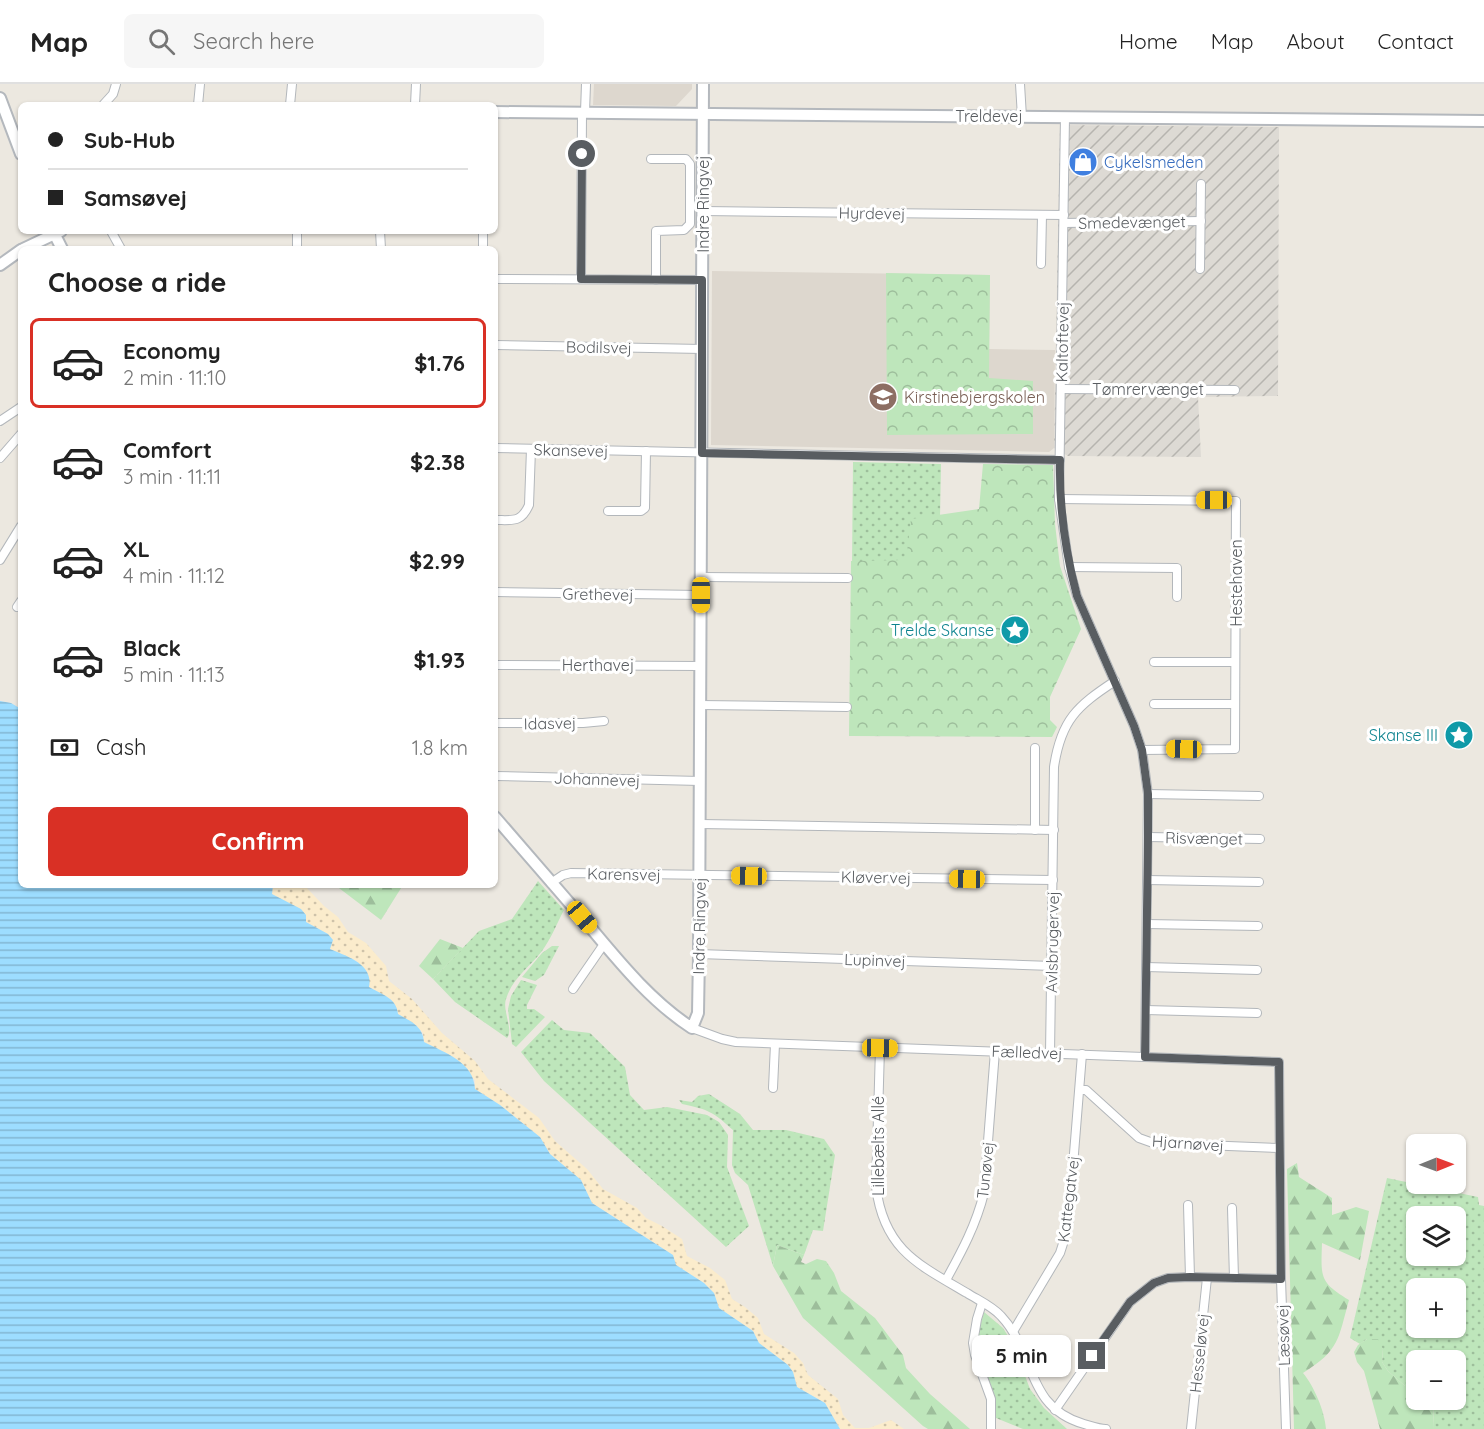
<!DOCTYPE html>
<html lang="en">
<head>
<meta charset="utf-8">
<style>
  :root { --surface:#fff; --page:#f6f6f6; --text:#222; --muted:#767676; --line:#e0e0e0; --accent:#d93025 }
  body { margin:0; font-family:Quicksand,sans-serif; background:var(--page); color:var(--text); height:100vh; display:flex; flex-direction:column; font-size:22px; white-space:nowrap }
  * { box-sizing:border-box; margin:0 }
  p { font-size:20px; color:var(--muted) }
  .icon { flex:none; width:33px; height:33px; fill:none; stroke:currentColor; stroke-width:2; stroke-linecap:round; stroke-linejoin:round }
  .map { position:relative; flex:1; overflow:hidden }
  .drawer { position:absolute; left:18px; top:162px; width:480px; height:642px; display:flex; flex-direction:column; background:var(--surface); border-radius:9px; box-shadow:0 2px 4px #0004 }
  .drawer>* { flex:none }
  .top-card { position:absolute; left:18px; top:18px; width:480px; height:132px; border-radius:9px; box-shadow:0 2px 4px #0004; display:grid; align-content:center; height:132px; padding:0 30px; background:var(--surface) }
  .needle { width:39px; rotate:89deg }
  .controls { position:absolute; left:1406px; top:1050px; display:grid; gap:12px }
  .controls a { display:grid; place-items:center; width:60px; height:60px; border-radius:9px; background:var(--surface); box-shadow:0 2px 4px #0004; font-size:30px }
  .end { position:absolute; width:27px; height:27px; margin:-14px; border:8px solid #595d61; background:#fff; box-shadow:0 0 0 3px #fff }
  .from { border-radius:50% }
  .bubble { position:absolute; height:42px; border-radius:9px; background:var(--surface); box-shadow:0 2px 4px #0004; font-size:20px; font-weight:700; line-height:42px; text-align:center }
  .car { position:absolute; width:18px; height:36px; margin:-18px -9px; border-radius:8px; box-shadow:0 0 4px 2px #0007; background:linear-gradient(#f5c518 24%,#345 0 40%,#f5c518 0 76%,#345 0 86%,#f5c518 0) }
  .top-card b { display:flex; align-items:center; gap:21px; height:57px; font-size:22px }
  .top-card b+b { border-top:2px solid var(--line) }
  .top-card i { width:15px; height:15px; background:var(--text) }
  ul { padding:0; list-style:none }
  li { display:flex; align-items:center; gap:18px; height:90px; margin:0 12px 9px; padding:0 18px; border:3px solid transparent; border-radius:9px }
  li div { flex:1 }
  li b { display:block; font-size:22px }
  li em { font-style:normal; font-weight:700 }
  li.on { border-color:var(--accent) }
  li>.icon { width:54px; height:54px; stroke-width:1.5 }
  h2 { padding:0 30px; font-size:27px; line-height:72px }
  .pay { display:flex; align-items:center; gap:15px; height:66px; padding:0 30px; font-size:22px }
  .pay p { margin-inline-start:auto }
  .action { display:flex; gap:12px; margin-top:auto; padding:12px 30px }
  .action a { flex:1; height:69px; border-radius:9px; background:var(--accent); color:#fff; font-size:24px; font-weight:700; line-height:69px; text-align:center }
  header { display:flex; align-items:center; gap:36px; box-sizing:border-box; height:84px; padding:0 30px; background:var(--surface); border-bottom:2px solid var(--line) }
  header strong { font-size:28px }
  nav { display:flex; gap:33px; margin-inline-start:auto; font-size:21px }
  .search { width:420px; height:54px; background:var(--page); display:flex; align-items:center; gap:15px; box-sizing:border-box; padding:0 21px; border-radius:9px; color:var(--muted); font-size:22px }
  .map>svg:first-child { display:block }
  .industrial { fill:url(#industrial-furrows) }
  .education { fill:#ddd7ce }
  .grass { fill:url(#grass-dots); fill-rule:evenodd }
  .forest { fill:url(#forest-firs) }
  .sand { fill:url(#sand-dots) }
  .park { fill:url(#park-crowns) }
  .water { fill:url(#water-rules) }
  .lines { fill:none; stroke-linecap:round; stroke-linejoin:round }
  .street-casing { stroke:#b3b7bb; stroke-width:10 }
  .secondary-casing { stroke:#b4b8bd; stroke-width:14 }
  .street { stroke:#fff; stroke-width:8 }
  .secondary { stroke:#fff; stroke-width:10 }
  .route { stroke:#595d61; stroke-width:8 }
  .labels { text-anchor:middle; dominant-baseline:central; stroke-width:6; stroke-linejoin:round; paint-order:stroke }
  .street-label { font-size:16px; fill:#595d61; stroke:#fff }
  .shop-label { font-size:16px; fill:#366cbe; stroke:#fff; text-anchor:start }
  .education-label { font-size:16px; fill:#785e54; stroke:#fff; text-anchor:start }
  .culture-label { font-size:16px; fill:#0d838f; stroke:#fff; text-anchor:end }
</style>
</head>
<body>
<header>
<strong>Map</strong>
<div class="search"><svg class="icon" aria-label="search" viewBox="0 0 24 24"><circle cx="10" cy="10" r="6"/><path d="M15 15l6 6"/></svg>Search here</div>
<nav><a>Home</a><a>Map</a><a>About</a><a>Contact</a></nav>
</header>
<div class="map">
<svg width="1484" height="1345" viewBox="0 0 1484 1345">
  <defs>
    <pattern id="industrial-furrows" width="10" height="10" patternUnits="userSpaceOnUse" patternTransform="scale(1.5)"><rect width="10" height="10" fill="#dddad4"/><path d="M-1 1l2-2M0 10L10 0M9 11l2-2" fill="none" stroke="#b6b4af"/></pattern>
    <pattern id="grass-dots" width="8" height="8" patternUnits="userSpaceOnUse" patternTransform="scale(1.5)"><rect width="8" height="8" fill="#bee6bb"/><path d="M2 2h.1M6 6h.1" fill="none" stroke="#9dbe9b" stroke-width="1.8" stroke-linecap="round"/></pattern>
    <pattern id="forest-firs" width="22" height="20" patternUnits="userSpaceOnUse" patternTransform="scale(1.5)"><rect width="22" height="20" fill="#bee6bb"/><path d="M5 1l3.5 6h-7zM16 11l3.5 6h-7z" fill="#9dbe9b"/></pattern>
    <pattern id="sand-dots" width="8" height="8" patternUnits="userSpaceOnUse" patternTransform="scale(1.5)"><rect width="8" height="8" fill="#fbeccc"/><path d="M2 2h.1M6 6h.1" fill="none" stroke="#cec2a9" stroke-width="1.8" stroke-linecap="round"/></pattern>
    <pattern id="park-crowns" width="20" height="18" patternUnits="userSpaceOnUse" patternTransform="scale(1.5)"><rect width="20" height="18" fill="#bee6bb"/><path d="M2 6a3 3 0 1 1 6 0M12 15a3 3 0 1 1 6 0" fill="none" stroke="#9dbe9b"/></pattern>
    <pattern id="water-rules" width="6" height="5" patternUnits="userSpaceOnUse" patternTransform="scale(1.5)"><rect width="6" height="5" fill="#9dddff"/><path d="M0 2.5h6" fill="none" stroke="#83b6d2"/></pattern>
  </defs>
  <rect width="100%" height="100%" fill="#ece8e0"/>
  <polygon class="industrial" points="1060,41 1279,43 1278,312 1198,313 1201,373 1068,372 1054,364"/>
  <g class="education">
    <polygon points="594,0 692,0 692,5 676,22 593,21"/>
    <polygon points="712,187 990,191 989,265 1055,266 1054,364 1049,368 711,361"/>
  </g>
  <g class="grass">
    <polygon points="853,378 941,380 940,434 918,483 852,482"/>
    <path d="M538,797L564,826C557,839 551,855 542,867C530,883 513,893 506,915C502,927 514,946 507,954L455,918L433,895L479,847L512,835Z"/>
    <polygon points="552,862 559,862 544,891 535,897 522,893 542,869"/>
    <polygon points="521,896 537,901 527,921 527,925 534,925 545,933 516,963 512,960 508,925 511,912"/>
    <polygon points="552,936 564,946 590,949 625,983 630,1011 644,1026 667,1023 707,1031 719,1038 728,1051 727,1083 749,1142 726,1163 544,997 521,968"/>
    <path d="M709,1010L740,1030L753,1046H786L824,1055L835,1071L823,1147L813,1146L804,1171L777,1161L773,1182L748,1101L735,1089L732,1081L733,1046C712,1027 709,1026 682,1020L679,1016L692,1018L698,1012Z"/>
    <path d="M1387,1094L1478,1113L1479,1121L1484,1122V1345H1433L1434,1316H1455V1276H1416V1302H1405L1388,1287L1382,1278L1383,1265L1367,1255L1360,1260L1350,1254ZM1416,1132H1455V1172H1416ZM1416,1204H1455V1244H1416Z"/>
    <path d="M984,1228L1003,1244L1013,1260L1030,1305L1044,1324L1067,1345H1023L996,1334C997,1310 984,1292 978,1270C975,1256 980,1242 984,1228Z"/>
  </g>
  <g class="forest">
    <polygon points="335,801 403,801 381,836"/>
    <polygon points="440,855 463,864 433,895 419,882"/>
    <path d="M1297,1079L1299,1093L1332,1114V1131L1356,1123L1369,1127L1360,1176L1322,1159C1321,1193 1319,1198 1349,1216C1338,1255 1340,1266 1303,1289C1314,1302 1325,1328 1326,1345H1294L1287,1085Z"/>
    <polygon points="777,1161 804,1171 801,1178 806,1180 817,1175 826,1177 834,1189 841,1207 875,1234 903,1271 906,1284 930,1310 970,1345 928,1345 923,1342 803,1234 773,1182"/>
    <polygon points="1367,1255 1378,1255 1383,1265 1382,1278 1388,1287 1405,1302 1416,1302 1416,1316 1434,1316 1433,1345 1380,1345 1364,1287 1357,1278 1354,1268 1358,1261"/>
  </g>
  <polygon class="sand" points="273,801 305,802 324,822 338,833 348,848 366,859 386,882 389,897 412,915 442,949 475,977 488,995 539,1034 555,1057 587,1085 603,1105 637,1124 646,1134 662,1142 682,1155 687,1172 710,1184 725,1196 732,1215 745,1223 758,1234 764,1250 794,1269 803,1279 808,1291 838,1315 843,1331 855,1344 869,1344 891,1336 904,1345 840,1345 825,1319 797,1303 793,1288 788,1281 759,1259 753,1247 719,1224 714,1209 704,1199 676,1181 673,1171 592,1119 581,1096 550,1070 540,1053 500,1021 475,1005 475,996 455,974 424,958 423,949 416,941 398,930 391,915 369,903 357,877 330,865 328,850 306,838 272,810"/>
  <g class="park">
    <polygon points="886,189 990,191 989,294 1033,297 1033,350 887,351"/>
    <polygon points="983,380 1053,381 1055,440 1060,482 1081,545 1050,613 1050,636 1057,643 1052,653 849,652 851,477 906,476 911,435 979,425"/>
  </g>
  <path class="water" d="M0,617L11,619L21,625V801H273L272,810L301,825L306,831V838L328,850L333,856L330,865C346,872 374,880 369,903C381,910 397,914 398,930C410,937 423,942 424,958C445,969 474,978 475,1005L500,1021L540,1053L550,1070L581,1096L592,1119L673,1171L676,1181L704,1199L714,1209L719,1224L753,1247L759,1259L788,1281L793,1288L797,1303L825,1319L840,1345H0Z"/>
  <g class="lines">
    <g class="street-casing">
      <g id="street">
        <polyline points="1020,0 1022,33"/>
        <polyline points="103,21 113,10 116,0"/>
        <polyline points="198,21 200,0"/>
        <polyline points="290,21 292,0"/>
        <polyline points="415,21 416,0"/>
        <polyline points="585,28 586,0"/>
        <polyline points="1065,33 1059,415 1069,483 1077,512 1134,642 1142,666 1148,710 1145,973"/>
        <polyline points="651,75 686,75 690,80 690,140 684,146 656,147 656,196"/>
        <polyline points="703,127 1064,131"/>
        <polyline points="1064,139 1201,137"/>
        <polyline points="111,147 121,165"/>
        <polyline points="380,147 381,165"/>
        <polyline points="297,165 297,147"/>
        <polyline points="483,165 483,147"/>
        <polyline points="1041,180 1042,131"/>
        <polyline points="1200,185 1201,100"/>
        <polyline points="495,195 702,196"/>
        <polyline points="581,195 582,28"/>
        <polyline points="495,261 702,265"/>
        <polyline points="1061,305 1235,306"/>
        <polyline points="0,337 21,323"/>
        <polyline points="495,364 1060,376"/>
        <polyline points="0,374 21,350"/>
        <polyline points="1059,415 1236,417 1235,665 1142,666"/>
        <polyline points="608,427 641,427 645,424 646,367"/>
        <path d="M495,436C513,436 521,439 529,421L531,365"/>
        <polyline points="0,476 21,442"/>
        <polyline points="1069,483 1177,484 1177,513"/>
        <polyline points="701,493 848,494"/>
        <polyline points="495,508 701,511"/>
        <polyline points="17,523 21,517"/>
        <polyline points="1154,578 1235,578"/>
        <polyline points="495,581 700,582"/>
        <polyline points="1154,620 1235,620"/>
        <polyline points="700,621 847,623"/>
        <polyline points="495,639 583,639 604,637"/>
        <polyline points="495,692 700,697"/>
        <polyline points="1148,710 1259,712"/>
        <polyline points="700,740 1054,746"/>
        <polyline points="1035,746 1035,664"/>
        <polyline points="1148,753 1260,755"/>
        <polyline points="1147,796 1259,798"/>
        <polyline points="551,799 563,791 571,789 1053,796"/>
        <polyline points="1147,840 1258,842"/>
        <polyline points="699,870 1052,882"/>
        <polyline points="1146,883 1257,886"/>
        <polyline points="573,905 604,860"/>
        <polyline points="1146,926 1257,929"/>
        <polyline points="692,944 722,955 736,958 1279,978 1281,1195 1286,1345"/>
        <path d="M880,964L876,1103C884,1165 917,1180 967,1209C978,1216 992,1222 1001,1232C1036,1269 1025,1323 1084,1340C1091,1342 1099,1345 1106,1345"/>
        <path d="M1050,970L1054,683C1061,636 1077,622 1115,597"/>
        <polyline points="773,1004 775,960"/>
        <polyline points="1080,1006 1086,1006 1139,1054 1153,1059 1279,1064"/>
        <polyline points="1188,1121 1190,1193"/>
        <polyline points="1232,1124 1234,1194"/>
        <path d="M946,1196C962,1167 976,1141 984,1109L995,967"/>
        <polyline points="982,1219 977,1235 973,1259 975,1271 991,1315 991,1345"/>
        <polyline points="1014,1246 1060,1169 1068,1144 1082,970"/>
        <polyline points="1055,1326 1130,1218 1154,1199 1168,1194 1190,1193 1281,1195"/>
        <polyline points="1191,1345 1207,1194"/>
      </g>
    </g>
    <g class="secondary-casing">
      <g id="secondary">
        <polyline points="0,14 21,70"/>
        <polyline points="495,28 1484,37"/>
        <polyline points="53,147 62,165"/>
        <polyline points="23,165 61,147"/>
        <polyline points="0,181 21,166"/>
        <path d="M495,733C525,768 555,802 585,837C617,875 649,916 692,944L698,929L699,870L703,0"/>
      </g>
    </g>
    <use href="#street" class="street"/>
    <use href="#secondary" class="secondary"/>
  </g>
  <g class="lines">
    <path class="route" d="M582,70L581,195L702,196V369L1060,376C1059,423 1065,467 1077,512L1134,642L1142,666L1148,710V753L1145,973L1279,978L1281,1195L1190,1193L1168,1194L1154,1199L1130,1218L1092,1272"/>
  </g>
  <defs>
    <g id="shop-disc" transform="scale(1.5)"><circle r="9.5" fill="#3f7fe0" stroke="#fff"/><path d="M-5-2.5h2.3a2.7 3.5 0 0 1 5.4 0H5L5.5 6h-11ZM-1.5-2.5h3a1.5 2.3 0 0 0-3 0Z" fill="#fff"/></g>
    <g id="school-disc" transform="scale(1.5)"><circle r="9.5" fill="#8d6e63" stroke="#fff"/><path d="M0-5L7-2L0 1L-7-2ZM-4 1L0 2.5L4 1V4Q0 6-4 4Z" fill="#fff"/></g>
    <g id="sight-disc" transform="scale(1.5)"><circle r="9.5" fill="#0f9aa8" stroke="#fff"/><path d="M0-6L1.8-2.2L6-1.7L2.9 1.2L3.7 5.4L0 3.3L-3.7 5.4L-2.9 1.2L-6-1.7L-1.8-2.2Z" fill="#fff"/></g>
  </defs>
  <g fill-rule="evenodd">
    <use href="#shop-disc" x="1083" y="78"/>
    <use href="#school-disc" x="883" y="313"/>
    <use href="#sight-disc" x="1015" y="546"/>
    <use href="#sight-disc" x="1459" y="651"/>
  </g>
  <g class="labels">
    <g class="street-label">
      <text x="989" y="32">Treldevej</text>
      <text transform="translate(703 120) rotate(-90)">Indre Ringvej</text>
      <text transform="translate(872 129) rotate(1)">Hyrdevej</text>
      <text transform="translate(1132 138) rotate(-1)">Smedevænget</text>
      <text transform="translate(1062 258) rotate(-89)">Kaltoftevej</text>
      <text transform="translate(599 263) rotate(1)">Bodilsvej</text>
      <text x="1148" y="305">Tømrervænget</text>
      <text transform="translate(571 366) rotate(1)">Skansevej</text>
      <text transform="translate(1236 499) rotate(-90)">Hestehaven</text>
      <text transform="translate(598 510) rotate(1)">Grethevej</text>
      <text x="598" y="581">Herthavej</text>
      <text transform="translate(550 639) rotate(-1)">Idasvej</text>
      <text transform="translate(597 695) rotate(2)">Johannevej</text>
      <text transform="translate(1204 754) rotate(1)">Risvænget</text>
      <text transform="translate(624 790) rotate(1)">Karensvej</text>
      <text transform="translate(876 793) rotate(1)">Kløvervej</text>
      <text transform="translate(699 842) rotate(-89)">Indre Ringvej</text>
      <text transform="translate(1052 858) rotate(-89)">Avlsbrugervej</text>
      <text transform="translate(875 876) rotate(2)">Lupinvej</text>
      <text transform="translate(1027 968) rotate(2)">Fælledvej</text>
      <text transform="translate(1188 1059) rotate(4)">Hjarnøvej</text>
      <text transform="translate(878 1062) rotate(-90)">Lillebælts Allé</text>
      <text transform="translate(985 1086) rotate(-84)">Tunøvej</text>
      <text transform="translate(1068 1115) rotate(-83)">Kattegatvej</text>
      <text transform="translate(1283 1251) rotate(-92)">Læsøvej</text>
      <text transform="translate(1199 1269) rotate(-84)">Hesseløvej</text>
    </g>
    <g class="shop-label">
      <text x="1104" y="78">Cykelsmeden</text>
    </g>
    <g class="education-label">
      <text x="904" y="313">Kirstinebjergskolen</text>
    </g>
    <g class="culture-label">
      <text x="994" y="546">Trelde Skanse</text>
      <text x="1438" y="651">Skanse III</text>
    </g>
  </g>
</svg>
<div class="controls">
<a><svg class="needle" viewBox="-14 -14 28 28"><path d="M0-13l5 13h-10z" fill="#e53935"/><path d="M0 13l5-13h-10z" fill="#767676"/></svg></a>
<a><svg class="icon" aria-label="layers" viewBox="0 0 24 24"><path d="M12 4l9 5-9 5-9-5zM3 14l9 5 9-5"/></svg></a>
<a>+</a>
<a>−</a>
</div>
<i class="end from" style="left:582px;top:70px"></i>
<i class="end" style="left:1092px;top:1272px"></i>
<div class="bubble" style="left:972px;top:1251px;width:99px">5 min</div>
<i class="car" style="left:1214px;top:416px;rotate:270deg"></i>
<i class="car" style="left:701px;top:511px;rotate:180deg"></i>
<i class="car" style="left:1184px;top:665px;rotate:271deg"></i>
<i class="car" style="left:749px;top:792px;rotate:271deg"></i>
<i class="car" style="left:967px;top:795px;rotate:271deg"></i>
<i class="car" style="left:582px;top:833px;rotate:140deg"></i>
<i class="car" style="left:880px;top:964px;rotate:91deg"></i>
<div class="top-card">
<b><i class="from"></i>Sub-Hub</b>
<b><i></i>Samsøvej</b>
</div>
<section class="drawer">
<h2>Choose a ride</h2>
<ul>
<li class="on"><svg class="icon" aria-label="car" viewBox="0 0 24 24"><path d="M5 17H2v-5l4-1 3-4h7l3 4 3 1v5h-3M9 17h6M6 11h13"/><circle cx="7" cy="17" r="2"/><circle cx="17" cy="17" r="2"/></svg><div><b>Economy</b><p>2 min · 11:10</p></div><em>$1.76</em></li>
<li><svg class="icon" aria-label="car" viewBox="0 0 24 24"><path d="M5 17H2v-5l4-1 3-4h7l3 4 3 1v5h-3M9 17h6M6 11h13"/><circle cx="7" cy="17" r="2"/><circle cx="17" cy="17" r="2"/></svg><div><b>Comfort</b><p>3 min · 11:11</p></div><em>$2.38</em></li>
<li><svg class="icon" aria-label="car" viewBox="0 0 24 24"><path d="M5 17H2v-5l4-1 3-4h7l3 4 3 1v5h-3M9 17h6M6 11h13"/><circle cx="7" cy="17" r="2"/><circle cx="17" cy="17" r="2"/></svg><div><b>XL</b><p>4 min · 11:12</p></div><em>$2.99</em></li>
<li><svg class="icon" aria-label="car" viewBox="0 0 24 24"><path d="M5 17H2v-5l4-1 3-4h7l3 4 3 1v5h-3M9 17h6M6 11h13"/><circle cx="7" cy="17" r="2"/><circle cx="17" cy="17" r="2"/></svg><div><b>Black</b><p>5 min · 11:13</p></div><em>$1.93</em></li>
</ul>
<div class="pay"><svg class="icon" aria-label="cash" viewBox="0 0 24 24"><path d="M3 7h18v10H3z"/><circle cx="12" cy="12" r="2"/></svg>Cash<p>1.8 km</p></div>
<div class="action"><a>Confirm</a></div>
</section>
</div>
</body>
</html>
